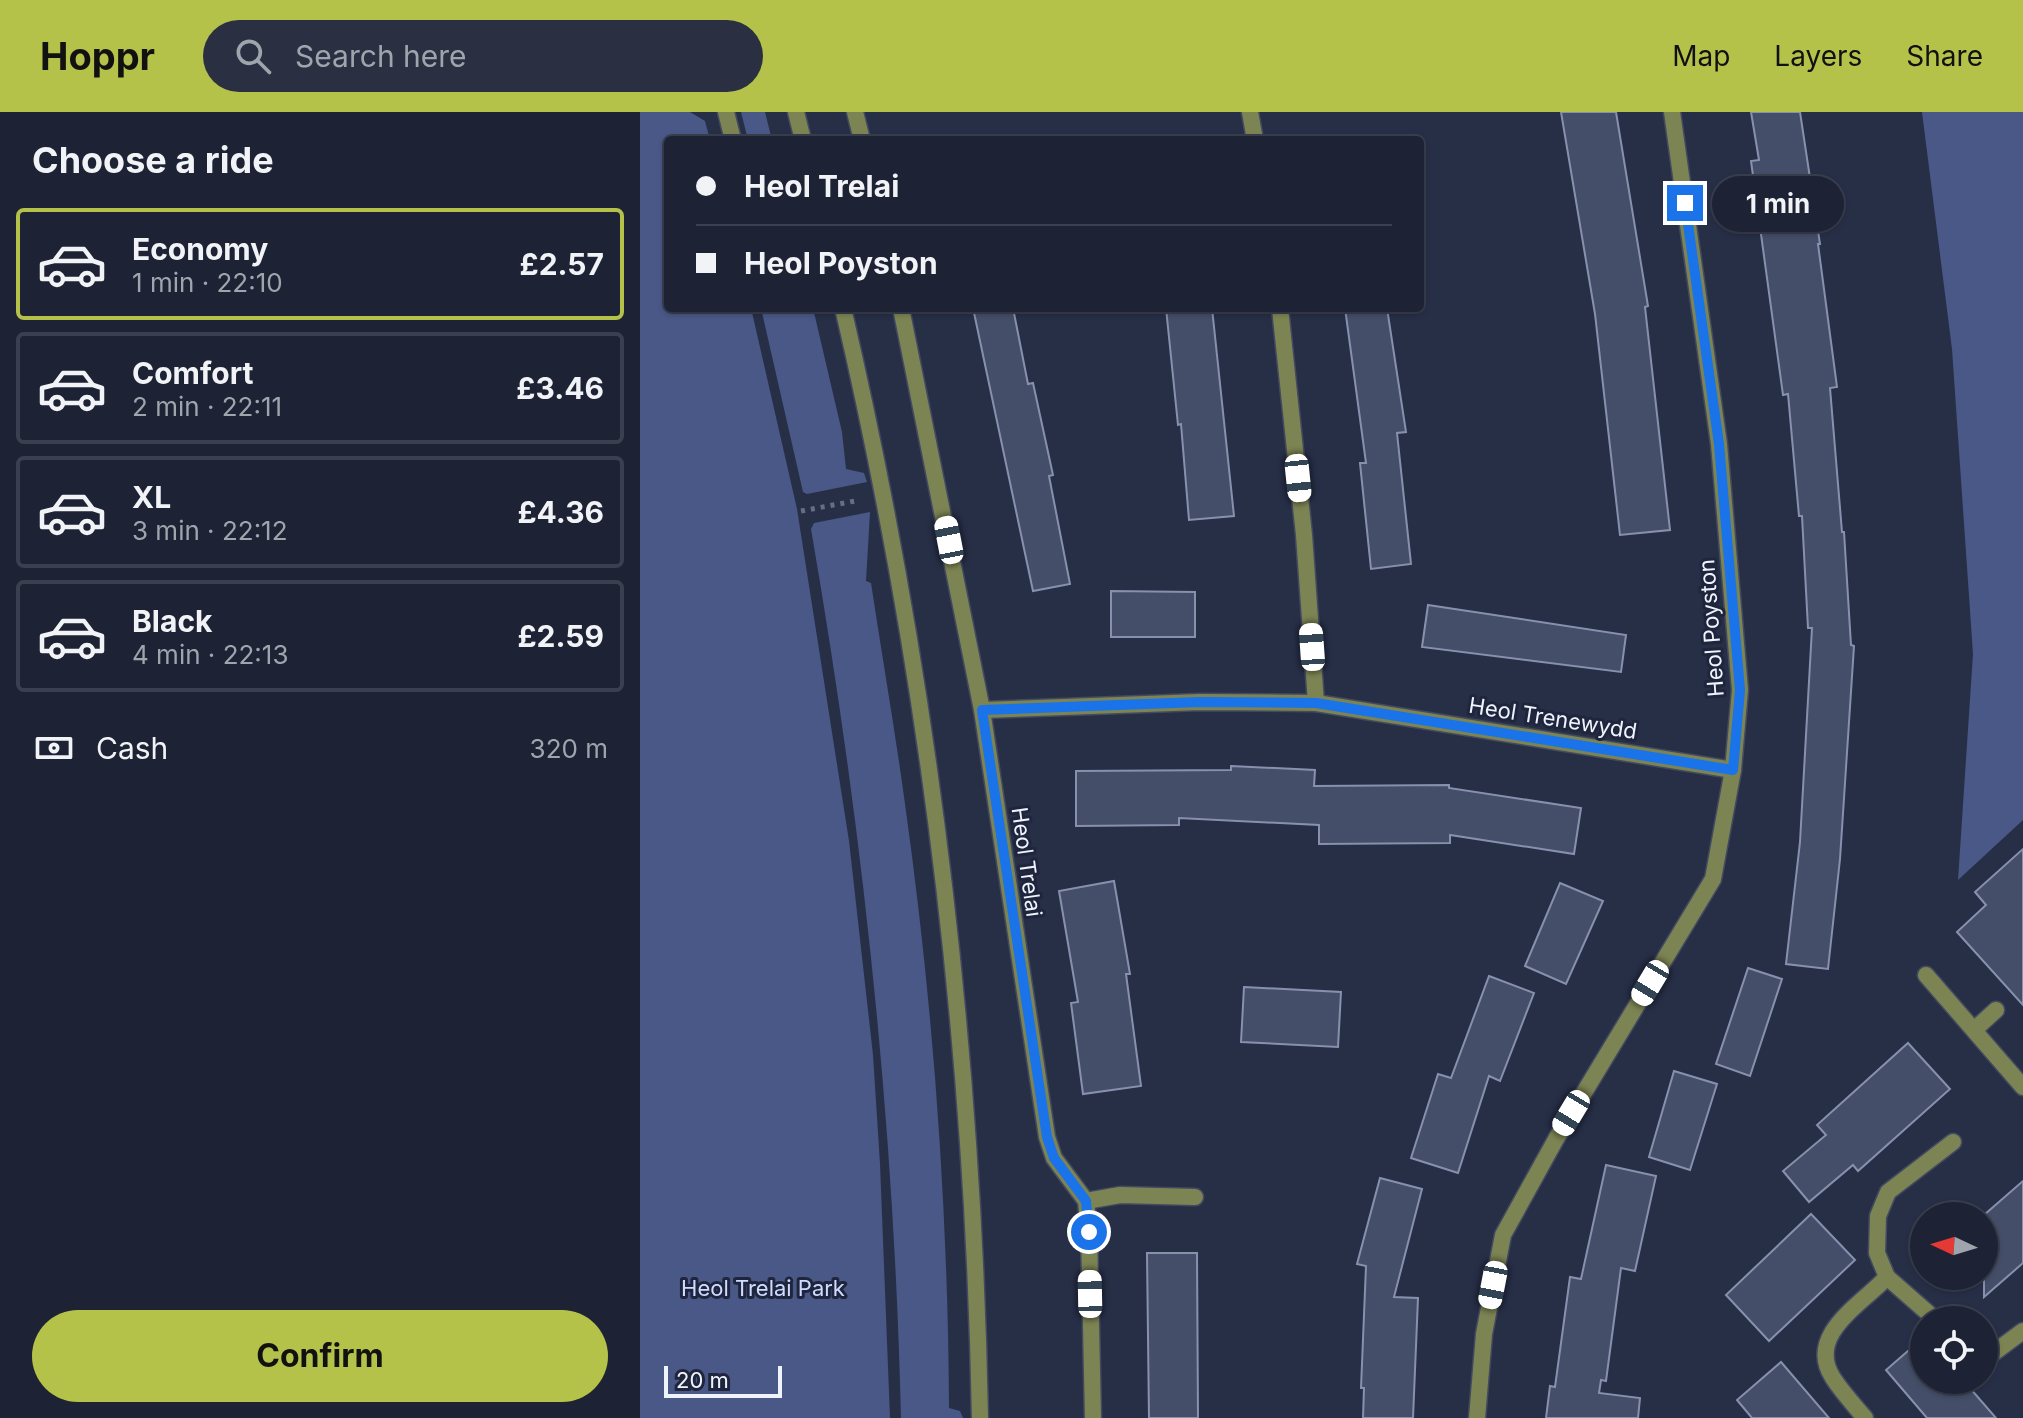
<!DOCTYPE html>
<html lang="en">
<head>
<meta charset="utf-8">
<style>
  :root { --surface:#1d2335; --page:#2a2f41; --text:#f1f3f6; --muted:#a0a4ad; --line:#3b4050; --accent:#b5c24a }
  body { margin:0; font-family:Inter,sans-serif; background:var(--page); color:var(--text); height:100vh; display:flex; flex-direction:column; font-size:30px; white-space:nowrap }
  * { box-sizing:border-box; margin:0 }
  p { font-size:26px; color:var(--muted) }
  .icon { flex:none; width:44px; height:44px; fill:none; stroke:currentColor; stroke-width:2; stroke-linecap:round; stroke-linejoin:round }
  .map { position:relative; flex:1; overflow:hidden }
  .panel { display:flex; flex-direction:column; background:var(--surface); width:640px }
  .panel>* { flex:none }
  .guide { position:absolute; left:24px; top:24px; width:760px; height:176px; border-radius:8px; box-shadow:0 2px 6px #0004,0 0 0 2px var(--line); display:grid; align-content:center; height:176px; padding:0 32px; background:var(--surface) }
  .needle { width:52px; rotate:274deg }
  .tools { position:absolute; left:1270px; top:1090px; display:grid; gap:16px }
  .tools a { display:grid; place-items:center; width:88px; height:88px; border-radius:50%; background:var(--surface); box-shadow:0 2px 6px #0004,0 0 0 2px var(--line); font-size:40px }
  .scale { position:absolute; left:24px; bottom:20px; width:118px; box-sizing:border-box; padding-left:8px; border:4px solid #eff3fc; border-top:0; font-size:22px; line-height:28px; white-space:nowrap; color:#eff3fc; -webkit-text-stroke:6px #1e253c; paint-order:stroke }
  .end { position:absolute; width:36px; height:36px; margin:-18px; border:10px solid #1a73e8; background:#fff; box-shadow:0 0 0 4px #fff }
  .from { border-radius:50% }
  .bubble { position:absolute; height:56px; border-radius:28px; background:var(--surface); box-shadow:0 2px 6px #0004,0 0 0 2px var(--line); font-size:26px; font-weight:700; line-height:56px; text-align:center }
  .car { position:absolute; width:24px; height:48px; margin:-24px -12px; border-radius:10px; box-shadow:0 0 6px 2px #0007; background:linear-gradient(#fff 24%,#345 0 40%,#fff 0 76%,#345 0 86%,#fff 0) }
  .guide b { display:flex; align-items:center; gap:28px; height:76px; font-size:30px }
  .guide b+b { border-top:2px solid var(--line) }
  .guide i { width:20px; height:20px; background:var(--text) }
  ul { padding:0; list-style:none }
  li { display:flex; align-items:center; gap:24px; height:112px; margin:0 16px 12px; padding:0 16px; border:4px solid var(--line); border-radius:8px }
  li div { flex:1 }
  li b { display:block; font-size:30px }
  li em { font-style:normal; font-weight:700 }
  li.active { border-color:var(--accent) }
  li>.icon { width:72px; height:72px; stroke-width:1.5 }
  h2 { padding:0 32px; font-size:36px; line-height:96px }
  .pay { display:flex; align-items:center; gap:20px; height:88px; padding:0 32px; font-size:30px }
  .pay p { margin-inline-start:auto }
  .button { display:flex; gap:16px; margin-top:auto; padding:16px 32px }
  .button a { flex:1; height:92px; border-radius:48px; background:var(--accent); color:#111; font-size:32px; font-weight:700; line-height:92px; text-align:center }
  header { display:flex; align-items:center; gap:48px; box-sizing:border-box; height:112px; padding:0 40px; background:var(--accent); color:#111 }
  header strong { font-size:38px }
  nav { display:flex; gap:44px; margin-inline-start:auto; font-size:28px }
  .search { width:560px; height:72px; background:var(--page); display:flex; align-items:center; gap:20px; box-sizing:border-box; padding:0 28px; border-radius:44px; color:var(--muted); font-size:30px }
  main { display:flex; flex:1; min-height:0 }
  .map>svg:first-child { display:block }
  .green { fill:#495887 }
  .building { fill:#454e68; stroke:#8791ae; stroke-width:2 }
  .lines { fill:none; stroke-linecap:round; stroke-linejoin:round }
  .service-casing { stroke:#434a60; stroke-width:19 }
  .minor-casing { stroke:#434a60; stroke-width:19 }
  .path { stroke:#676e81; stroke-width:5; stroke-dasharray:4 6; stroke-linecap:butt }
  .service { stroke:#7d8453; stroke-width:16 }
  .minor { stroke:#7d8453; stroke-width:16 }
  .route { stroke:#1a73e8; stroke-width:10 }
  .labels { text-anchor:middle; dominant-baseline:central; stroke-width:6; stroke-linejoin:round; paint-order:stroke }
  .street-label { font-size:22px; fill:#eff3fc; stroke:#1e253c }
  .park-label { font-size:22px; fill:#cfdcff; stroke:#1e253c }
</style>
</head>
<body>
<header>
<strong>Hoppr</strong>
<div class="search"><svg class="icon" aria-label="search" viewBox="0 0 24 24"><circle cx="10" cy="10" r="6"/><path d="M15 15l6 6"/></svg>Search here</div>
<nav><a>Map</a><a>Layers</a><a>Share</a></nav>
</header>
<main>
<section class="panel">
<h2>Choose a ride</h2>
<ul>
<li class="active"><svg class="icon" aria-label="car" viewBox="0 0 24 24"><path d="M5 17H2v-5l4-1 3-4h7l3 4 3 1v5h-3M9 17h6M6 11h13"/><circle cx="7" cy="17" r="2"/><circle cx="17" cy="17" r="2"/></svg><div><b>Economy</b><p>1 min · 22:10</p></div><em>£2.57</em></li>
<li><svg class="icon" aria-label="car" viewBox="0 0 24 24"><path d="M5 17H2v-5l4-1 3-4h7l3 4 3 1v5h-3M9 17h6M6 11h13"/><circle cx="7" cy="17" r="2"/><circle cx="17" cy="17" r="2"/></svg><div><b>Comfort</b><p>2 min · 22:11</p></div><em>£3.46</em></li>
<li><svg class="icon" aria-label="car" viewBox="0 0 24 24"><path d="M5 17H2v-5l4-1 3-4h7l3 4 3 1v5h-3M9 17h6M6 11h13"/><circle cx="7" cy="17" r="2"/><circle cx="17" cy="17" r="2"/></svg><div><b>XL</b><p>3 min · 22:12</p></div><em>£4.36</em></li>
<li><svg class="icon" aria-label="car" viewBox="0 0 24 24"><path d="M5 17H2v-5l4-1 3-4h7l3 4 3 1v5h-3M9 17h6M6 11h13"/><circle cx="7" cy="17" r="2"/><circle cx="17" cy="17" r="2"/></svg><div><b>Black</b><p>4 min · 22:13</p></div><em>£2.59</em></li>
</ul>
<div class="pay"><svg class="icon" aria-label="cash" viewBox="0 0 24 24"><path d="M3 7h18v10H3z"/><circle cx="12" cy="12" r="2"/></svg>Cash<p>320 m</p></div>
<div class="button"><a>Confirm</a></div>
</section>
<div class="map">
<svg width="1383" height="1306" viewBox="0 0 1383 1306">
  <rect width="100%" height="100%" fill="#272f47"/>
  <g class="green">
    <polygon points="0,0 50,0 65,9 70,28 28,28 28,196 111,196 157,397 209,729 233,943 240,1052 250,1306 0,1306"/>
    <polygon points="101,0 125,0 132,28 108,28"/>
    <polygon points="1282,0 1383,0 1383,708 1318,768 1333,542 1312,237"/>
    <polygon points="121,196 173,196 202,320 206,357 224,361 227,370 167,382 163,380"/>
    <path d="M230,400L226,469L231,471C242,544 255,618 265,692C293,891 308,1094 309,1296L320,1299L323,1306H261C254,1007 222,711 171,417L174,411Z"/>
  </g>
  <g class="building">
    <polygon points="921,0 976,0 1008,194 1005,195 1030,418 980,423 955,202"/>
    <polygon points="1111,0 1160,0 1180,132 1178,132 1197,275 1190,276 1202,420 1204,420 1211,533 1214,534 1200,747 1188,857 1146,852 1160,730 1172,516 1168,516 1162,404 1159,404 1148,282 1143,283 1111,49 1119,48"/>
    <polygon points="333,196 373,196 388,272 393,271 413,363 409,364 430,472 393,479"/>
    <polygon points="526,196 572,196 594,404 549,408 541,312 538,313"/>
    <polygon points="705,196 747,196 766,320 757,321 771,452 731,457 720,351 726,351"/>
    <polygon points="471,479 555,480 555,525 471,525"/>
    <polygon points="788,493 986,523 981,560 782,535"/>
    <polygon points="591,654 675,658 674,674 809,673 809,676 941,696 934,742 810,723 810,731 679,732 679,713 539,706 539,713 436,714 436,659 591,658"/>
    <polygon points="1383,737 1383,893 1317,820 1346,793 1335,780"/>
    <polygon points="474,769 490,862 486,862 501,974 443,982 431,891 438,890 419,779"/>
    <polygon points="920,771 963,789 926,872 885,854"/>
    <polygon points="1108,856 1142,867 1110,964 1076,952"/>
    <polygon points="849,864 894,881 860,969 849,964 818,1061 771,1046 798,962 811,966"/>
    <polygon points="604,875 701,880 698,935 601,930"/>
    <polygon points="1268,931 1310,977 1218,1059 1213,1053 1169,1090 1143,1059 1186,1023 1177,1013"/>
    <polygon points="1034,959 1077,972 1050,1058 1009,1045"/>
    <polygon points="966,1053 1016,1064 995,1159 981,1156 966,1269 961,1268 959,1281 1000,1286 998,1306 906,1306 910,1274 915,1275 930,1165 941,1167"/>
    <polygon points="740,1066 782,1077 754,1185 778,1186 773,1306 723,1306 724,1276 721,1276 726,1154 717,1152"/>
    <polygon points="1383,1069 1383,1151 1344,1185 1344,1103"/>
    <polygon points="1171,1102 1215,1148 1129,1229 1086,1183"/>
    <polygon points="507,1141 557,1141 558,1306 509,1306"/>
    <polygon points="1284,1225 1284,1268 1323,1268 1356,1306 1287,1306 1246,1258"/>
    <polygon points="1141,1250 1189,1306 1112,1306 1097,1288"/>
  </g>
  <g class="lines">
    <g class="service-casing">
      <polyline id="service" points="446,1089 480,1083 555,1085"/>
    </g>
    <g class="minor-casing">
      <g id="minor">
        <polyline points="86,0 93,28"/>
        <polyline points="156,0 163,28"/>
        <polyline points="215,0 222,28"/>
        <polyline points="610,0 615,28"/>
        <path d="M203,196C288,560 333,932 340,1306"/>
        <polyline points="261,196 342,598 407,1025 414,1046 446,1089 449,1120 453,1306"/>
        <polyline points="640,196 664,423 676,591"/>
        <polyline points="342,598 560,590 676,591 1093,658"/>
        <polyline points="1286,863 1383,975"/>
        <polyline points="1334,918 1356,898"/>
        <polyline points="1247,1165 1237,1141 1238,1104 1248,1080 1313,1030"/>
        <polyline points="1344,1243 1352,1242 1383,1219"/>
        <polyline points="837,1306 844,1222 863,1123 916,1027 1073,767 1093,658 1100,578 1079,332 1032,0"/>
        <path d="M1225,1306C1214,1293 1202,1280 1193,1266C1165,1223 1222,1192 1247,1165L1296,1208"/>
      </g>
    </g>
    <polyline class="path" points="161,399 215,389"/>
    <use href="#service" class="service"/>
    <use href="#minor" class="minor"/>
  </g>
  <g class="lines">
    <polyline class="route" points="449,1120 446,1089 414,1046 407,1025 342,598 560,590 676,591 1093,658 1100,578 1079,332 1045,91"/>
  </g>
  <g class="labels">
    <g class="street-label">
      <text transform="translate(1071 516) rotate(-94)">Heol Poyston</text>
      <text transform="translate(913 606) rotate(9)">Heol Trenewydd</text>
      <text transform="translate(387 750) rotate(82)">Heol Trelai</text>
    </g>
    <g class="park-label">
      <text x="123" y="1176">Heol Trelai Park</text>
    </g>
  </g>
</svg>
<div class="tools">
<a><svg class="needle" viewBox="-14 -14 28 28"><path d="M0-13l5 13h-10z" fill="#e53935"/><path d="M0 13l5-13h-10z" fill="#a0a4ad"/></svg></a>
<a><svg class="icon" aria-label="locate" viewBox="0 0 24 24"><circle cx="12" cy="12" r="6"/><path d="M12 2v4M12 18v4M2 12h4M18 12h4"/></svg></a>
</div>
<div class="scale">20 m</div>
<i class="end from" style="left:449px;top:1120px"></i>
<i class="end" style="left:1045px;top:91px"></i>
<div class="bubble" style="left:1072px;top:64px;width:132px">1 min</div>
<i class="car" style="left:658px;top:366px;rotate:174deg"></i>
<i class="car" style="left:309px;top:428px;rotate:349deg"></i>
<i class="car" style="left:672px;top:535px;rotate:356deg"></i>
<i class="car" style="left:1010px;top:871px;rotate:211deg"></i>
<i class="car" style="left:931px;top:1001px;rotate:211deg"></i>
<i class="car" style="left:853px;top:1173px;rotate:191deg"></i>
<i class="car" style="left:450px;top:1182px;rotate:359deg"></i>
<div class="guide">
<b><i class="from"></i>Heol Trelai</b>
<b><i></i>Heol Poyston</b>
</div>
</div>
</main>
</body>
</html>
